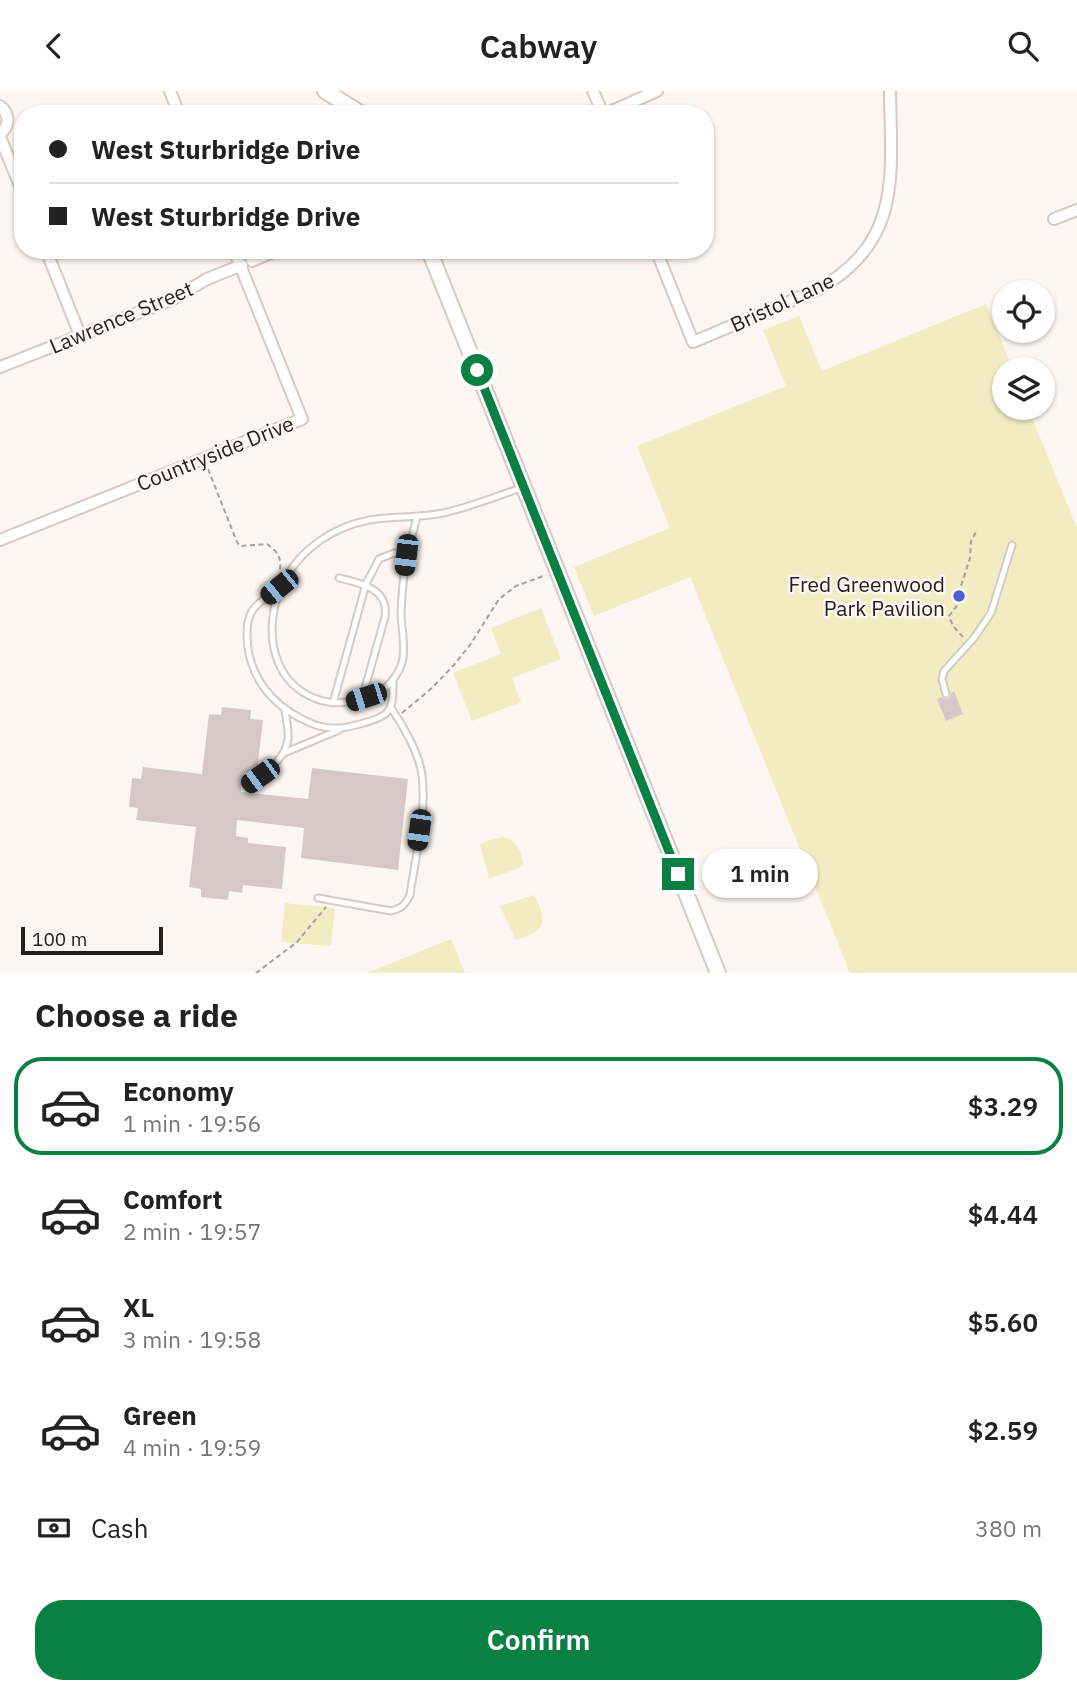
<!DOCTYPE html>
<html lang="en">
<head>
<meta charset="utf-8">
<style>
  :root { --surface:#fff; --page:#f6f6f6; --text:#222; --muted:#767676; --line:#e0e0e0; --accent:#0b8043 }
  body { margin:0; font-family:"IBM Plex Sans",sans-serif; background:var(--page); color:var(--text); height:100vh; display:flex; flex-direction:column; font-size:26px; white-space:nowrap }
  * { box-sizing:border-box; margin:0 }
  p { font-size:23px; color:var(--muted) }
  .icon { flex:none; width:38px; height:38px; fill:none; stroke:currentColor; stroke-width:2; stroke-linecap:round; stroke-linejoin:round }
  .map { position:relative; height:882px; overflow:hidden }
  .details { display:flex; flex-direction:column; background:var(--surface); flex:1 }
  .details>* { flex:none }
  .guide { position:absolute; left:14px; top:14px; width:700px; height:154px; border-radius:28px; box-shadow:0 2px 5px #0004; display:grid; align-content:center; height:154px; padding:0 35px; background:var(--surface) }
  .buttons { position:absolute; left:992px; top:189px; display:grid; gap:14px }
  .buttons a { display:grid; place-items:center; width:63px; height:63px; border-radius:50%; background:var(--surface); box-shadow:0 2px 5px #0004; font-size:35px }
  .scale { position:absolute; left:21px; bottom:18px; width:142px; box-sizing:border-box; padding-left:7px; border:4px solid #25201e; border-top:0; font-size:19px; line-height:24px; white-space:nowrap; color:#25201e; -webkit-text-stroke:5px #fef6f2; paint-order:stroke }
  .end { position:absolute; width:32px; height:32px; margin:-16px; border:9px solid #0b8043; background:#fff; box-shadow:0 0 0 4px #fff }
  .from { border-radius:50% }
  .bubble { position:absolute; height:49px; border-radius:24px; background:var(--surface); box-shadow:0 2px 5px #0004; font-size:23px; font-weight:600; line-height:49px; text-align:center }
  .car { position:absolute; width:21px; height:42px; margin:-21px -10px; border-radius:9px; box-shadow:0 0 5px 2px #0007; background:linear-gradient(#222 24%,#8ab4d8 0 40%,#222 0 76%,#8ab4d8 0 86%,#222 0) }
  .guide b { display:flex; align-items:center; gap:24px; height:66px; font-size:26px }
  .guide b+b { border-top:2px solid var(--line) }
  .guide i { width:18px; height:18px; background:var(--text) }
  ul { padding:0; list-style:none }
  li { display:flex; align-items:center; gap:21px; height:98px; margin:0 14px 10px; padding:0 21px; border:4px solid transparent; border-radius:28px }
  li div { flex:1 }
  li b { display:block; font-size:26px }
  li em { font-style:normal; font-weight:600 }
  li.active { border-color:var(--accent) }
  li>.icon { width:63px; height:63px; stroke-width:1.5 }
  h2 { padding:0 35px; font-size:32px; line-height:84px }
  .pay { display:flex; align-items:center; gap:18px; height:77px; padding:0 35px; font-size:26px }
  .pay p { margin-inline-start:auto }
  .button { display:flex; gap:14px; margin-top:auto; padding:14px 35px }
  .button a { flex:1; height:80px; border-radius:28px; background:var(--accent); color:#fff; font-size:28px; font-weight:600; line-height:80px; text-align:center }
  header { display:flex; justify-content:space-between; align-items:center; height:91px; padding:0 35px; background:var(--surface); font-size:32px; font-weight:600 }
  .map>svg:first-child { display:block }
  .green { fill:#f1ecc2 }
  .building { fill:#d7c8c8 }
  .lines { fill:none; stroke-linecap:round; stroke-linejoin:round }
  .service-casing { stroke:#d6cac4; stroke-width:9 }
  .minor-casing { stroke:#d6cac4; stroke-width:14 }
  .tertiary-casing { stroke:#d6cac4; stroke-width:18 }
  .path { stroke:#a7a09d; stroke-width:2; stroke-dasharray:5 3.5; stroke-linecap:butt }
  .service { stroke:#fff; stroke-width:5 }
  .minor { stroke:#fff; stroke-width:10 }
  .tertiary { stroke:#fff; stroke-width:14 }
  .route { stroke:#0b8043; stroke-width:9 }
  .poi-dot { fill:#535ed5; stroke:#fef6f2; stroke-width:2.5 }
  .labels { text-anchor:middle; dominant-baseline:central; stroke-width:5; stroke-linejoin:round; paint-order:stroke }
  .street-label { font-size:21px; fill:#25201e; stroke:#fef6f2 }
  .poi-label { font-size:21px; fill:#25201e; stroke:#fef6f2; text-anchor:end }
</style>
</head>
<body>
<header><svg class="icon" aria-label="back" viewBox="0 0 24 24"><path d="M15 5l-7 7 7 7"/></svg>Cabway<svg class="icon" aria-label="search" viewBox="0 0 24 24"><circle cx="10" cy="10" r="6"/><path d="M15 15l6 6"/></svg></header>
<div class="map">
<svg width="1077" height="882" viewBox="0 0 1077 882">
  <rect width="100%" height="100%" fill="#fef6f2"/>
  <g class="green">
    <polygon points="986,213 1013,278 1004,278 1004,317 1028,317 1077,437 1077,882 850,882 690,486 594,525 574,476 670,437 637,355 786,295 763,239 799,225 822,280"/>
    <polygon points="541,517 561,568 512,587 521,611 472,630 453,582 501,563 491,537"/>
    <path d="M504,746C518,749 521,762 524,775L489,788L480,753L493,748Z"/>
    <path d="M534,804C548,829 546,841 516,849L500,815Z"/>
    <polygon points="285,812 335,817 331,855 281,851"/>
    <polygon points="451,848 465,882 367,882"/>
  </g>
  <g class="building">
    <polygon points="954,600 963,623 946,630 937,608 942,606 944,608 948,608 951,605 951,602"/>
    <polygon points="222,616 251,619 250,628 263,629 257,680 253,683 244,682 241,694 241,701 308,708 312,677 408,688 398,779 301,767 304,737 237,729 236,745 248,747 248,752 286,756 282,798 243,794 242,802 229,800 228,809 201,806 201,798 189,796 196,736 136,729 138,717 129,716 132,687 141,688 143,676 202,683 209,623 221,624"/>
  </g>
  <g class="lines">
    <g class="service-casing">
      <g id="service">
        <path d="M417,426C411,449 405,470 403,493C402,504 401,515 401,525C402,539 405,554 403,567C402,575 396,585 391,591C383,601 372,605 359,608C324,620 287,601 276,565C268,541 273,509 285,488C303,456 334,436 369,429C394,425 419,427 443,422C471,416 497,405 524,396"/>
        <path d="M339,487C355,491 381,495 385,515C386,519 385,523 385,526L365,597L366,606"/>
        <path d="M280,495C271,503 258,511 252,520C247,529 247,536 247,546C248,583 270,613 304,629C309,631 314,634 319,635C334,639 346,637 360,633C392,624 393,621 393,589"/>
        <polyline points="946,603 942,588 944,580 974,547 991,522 1012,454"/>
        <polyline points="333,612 366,493 379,468 394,462 406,464"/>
        <polyline points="284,662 339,639"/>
        <path d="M246,694C263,682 285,671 288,648C289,639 286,628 285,619"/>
        <path d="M318,807L391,820C402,817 405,814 410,804C415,768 427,721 422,685C420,664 403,634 391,617"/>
      </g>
    </g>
    <g class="minor-casing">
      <g id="minor">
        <polyline points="170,0 179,23"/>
        <polyline points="593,0 603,23"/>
        <path d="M0,15C10,23 10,35 0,43"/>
        <polyline points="605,23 657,0"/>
        <polyline points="0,46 23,102"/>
        <polyline points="1054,128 1077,119"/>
        <polyline points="46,159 80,244"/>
        <path d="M656,159L693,251L817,199C903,151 891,85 890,0"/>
        <polyline points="252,170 277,159"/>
        <polyline points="0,276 173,208 207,188 242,174"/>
        <polyline points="0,449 302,328 234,159"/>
      </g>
    </g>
    <g class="tertiary-casing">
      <g id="tertiary">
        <polyline points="325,0 362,23"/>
        <polyline points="429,159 718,882"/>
      </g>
    </g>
    <g class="path">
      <path d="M208,378L237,451L240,455L267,453C278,460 283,469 279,482"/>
      <polyline points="963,546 953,535 949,525 959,512 960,498 970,467 971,450 977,439"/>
      <polyline points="402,622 432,597 453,575 470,554 499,508 516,495 546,484"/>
      <polyline points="256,882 297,851 326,816"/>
    </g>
    <use href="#service" class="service"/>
    <use href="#minor" class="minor"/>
    <use href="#tertiary" class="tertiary"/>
  </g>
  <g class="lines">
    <polyline class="route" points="477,279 678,783"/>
  </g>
  <circle class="poi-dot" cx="959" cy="505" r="7"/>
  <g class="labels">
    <g class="street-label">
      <text transform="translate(782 211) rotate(-25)">Bristol Lane</text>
      <text transform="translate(121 226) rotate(-23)">Lawrence Street</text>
      <text transform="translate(215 362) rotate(-22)">Countryside Drive</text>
    </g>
    <g class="poi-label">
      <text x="945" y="493">Fred Greenwood<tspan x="945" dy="24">Park Pavilion</tspan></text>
    </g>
  </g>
</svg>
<div class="buttons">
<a><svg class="icon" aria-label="locate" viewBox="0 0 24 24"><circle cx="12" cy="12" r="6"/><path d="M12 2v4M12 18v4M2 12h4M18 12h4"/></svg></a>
<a><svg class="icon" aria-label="layers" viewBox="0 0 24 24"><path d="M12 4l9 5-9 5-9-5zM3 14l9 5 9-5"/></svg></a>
</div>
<div class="scale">100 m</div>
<i class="end from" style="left:477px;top:279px"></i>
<i class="end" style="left:678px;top:783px"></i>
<div class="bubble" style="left:702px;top:758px;width:116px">1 min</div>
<i class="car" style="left:406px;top:464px;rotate:187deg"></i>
<i class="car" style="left:279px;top:496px;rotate:231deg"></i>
<i class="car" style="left:366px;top:606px;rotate:252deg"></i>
<i class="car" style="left:260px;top:685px;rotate:234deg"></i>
<i class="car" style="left:419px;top:739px;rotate:188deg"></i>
<div class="guide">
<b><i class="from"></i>West Sturbridge Drive</b>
<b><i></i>West Sturbridge Drive</b>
</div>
</div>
<section class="details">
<h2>Choose a ride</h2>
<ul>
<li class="active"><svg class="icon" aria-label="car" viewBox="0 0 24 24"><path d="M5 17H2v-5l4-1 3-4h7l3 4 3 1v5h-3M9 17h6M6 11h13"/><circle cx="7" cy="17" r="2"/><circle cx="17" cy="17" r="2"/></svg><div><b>Economy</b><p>1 min · 19:56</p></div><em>$3.29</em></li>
<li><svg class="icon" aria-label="car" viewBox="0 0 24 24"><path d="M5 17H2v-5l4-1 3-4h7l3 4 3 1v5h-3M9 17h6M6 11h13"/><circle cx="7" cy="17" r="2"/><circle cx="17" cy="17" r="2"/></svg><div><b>Comfort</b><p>2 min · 19:57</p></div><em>$4.44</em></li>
<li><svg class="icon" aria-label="car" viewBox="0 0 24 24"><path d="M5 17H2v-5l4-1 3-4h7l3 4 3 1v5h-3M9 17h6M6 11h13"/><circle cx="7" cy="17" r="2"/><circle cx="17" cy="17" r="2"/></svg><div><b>XL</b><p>3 min · 19:58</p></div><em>$5.60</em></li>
<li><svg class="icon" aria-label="car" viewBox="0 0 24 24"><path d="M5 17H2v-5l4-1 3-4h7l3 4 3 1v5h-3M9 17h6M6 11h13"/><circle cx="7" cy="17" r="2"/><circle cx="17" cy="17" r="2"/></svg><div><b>Green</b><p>4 min · 19:59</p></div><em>$2.59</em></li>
</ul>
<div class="pay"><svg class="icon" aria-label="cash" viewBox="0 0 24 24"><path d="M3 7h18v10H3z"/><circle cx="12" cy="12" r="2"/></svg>Cash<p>380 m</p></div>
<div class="button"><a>Confirm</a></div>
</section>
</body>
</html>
